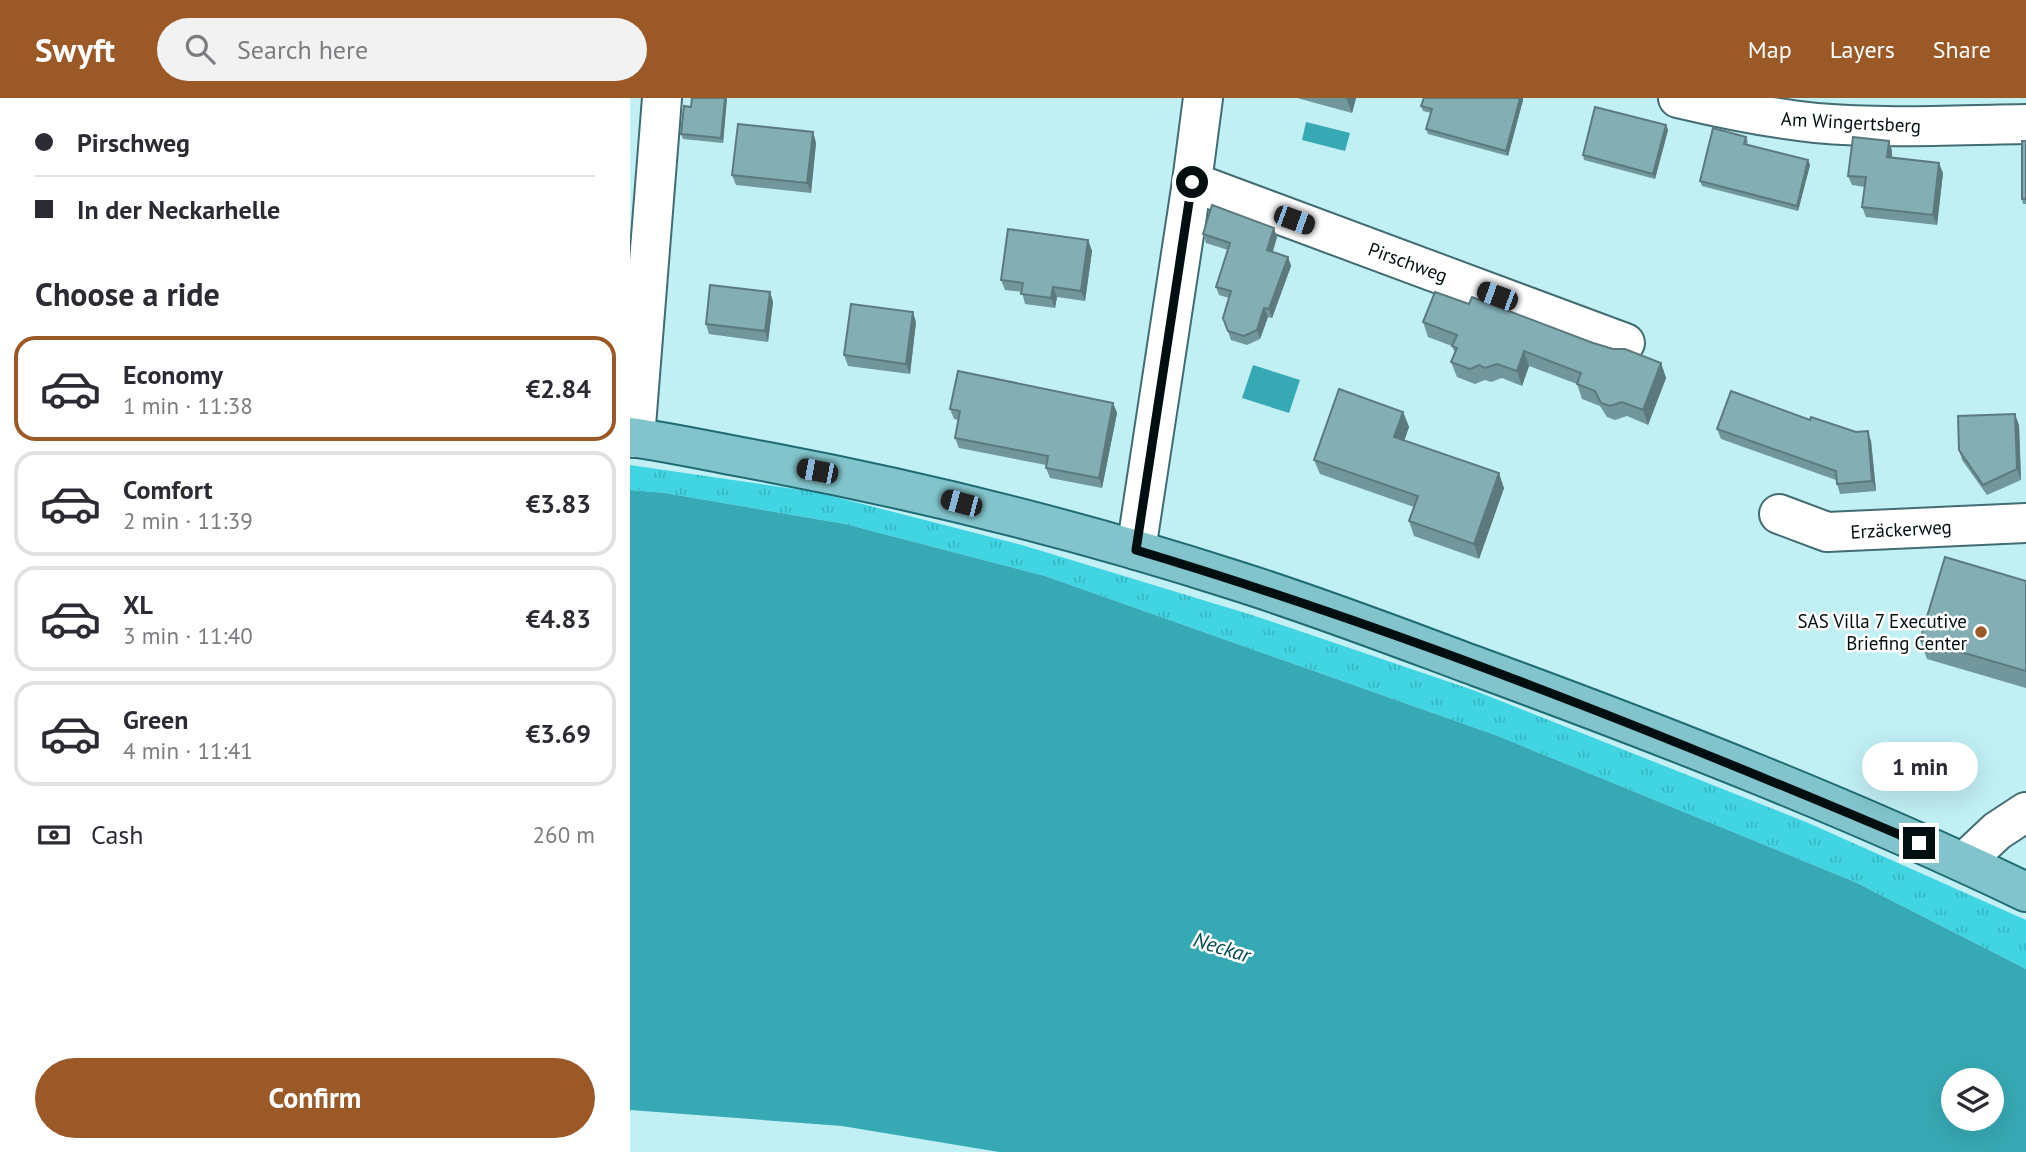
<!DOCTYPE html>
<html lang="en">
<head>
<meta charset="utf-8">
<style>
  :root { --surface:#fff; --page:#f2f2f3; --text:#2b2b33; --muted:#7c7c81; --line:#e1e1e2; --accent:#9b5927 }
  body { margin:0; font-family:"PT Sans",sans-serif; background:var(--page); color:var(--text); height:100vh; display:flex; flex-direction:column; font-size:26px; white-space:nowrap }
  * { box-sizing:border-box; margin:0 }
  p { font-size:23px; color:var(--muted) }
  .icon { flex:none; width:38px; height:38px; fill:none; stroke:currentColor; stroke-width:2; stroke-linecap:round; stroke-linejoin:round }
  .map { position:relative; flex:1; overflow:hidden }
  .drawer { display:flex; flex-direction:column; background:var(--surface); width:630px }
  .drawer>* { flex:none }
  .banner { display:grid; align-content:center; height:154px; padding:0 35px; background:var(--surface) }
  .buttons { position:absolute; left:1311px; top:970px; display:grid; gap:14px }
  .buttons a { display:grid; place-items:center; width:63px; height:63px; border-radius:50%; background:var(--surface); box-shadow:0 7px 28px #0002; font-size:35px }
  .end { position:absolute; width:32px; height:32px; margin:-16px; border:9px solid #010f11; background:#fff; box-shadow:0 0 0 4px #fff }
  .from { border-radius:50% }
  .bubble { position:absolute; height:49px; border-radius:24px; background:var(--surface); box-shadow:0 7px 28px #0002; font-size:23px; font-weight:700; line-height:49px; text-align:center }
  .car { position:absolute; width:21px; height:42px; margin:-21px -10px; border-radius:9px; box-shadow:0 0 5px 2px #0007; background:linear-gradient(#222 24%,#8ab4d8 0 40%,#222 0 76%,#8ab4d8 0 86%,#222 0) }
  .banner b { display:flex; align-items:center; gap:24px; height:66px; font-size:26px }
  .banner b+b { border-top:2px solid var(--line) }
  .banner i { width:18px; height:18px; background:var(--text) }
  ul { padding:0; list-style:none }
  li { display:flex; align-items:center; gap:21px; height:105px; margin:0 14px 10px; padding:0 21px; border:4px solid var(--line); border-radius:21px }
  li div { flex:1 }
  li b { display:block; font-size:26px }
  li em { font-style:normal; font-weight:700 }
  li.selected { border-color:var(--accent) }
  li>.icon { width:63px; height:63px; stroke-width:1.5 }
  h2 { padding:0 35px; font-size:32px; line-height:84px }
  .pay { display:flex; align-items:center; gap:18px; height:77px; padding:0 35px; font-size:26px }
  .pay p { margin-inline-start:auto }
  .button { display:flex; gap:14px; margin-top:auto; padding:14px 35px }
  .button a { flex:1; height:80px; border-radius:42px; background:var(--accent); color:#fff; font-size:28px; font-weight:700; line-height:80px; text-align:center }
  header { display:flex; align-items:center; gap:42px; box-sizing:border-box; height:98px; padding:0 35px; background:var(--accent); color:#fff }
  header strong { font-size:33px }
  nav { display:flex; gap:38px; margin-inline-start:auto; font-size:24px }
  .search { width:490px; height:63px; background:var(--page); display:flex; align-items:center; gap:18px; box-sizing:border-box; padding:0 24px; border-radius:38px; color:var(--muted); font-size:26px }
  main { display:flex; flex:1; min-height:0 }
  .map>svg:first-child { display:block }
  .grass { fill:url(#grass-tufts) }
  .water { fill:#37a9b5; fill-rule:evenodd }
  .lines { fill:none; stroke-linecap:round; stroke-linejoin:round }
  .minor-casing { stroke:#426c71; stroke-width:42 }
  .major-casing { stroke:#1e6b73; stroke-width:42 }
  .minor { stroke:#fff; stroke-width:38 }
  .major { stroke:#82c4cb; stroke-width:38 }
  .wall { fill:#71969b }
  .shaded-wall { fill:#5c7a7e }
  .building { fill:#83afb4; stroke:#5c7a7e; stroke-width:2 }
  .route { stroke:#010f11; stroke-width:9 }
  .poi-dot { fill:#9b5927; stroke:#fff; stroke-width:2.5 }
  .labels { text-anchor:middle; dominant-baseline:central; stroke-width:5; stroke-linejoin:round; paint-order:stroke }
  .street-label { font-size:19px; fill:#010f11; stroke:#fff }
  .poi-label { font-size:19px; fill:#010f11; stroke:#fff; text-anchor:end }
  .water-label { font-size:21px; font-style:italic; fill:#044a50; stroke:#fff }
</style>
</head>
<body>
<header>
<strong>Swyft</strong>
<div class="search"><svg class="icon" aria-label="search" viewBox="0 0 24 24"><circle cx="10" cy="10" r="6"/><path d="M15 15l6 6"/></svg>Search here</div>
<nav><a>Map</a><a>Layers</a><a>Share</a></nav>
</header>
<main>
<section class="drawer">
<div class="banner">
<b><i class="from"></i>Pirschweg</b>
<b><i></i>In der Neckarhelle</b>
</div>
<h2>Choose a ride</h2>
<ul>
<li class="selected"><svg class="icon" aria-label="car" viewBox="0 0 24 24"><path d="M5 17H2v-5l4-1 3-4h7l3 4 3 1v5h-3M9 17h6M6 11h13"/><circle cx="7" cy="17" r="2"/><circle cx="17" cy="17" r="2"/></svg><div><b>Economy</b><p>1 min · 11:38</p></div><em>€2.84</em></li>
<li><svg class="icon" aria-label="car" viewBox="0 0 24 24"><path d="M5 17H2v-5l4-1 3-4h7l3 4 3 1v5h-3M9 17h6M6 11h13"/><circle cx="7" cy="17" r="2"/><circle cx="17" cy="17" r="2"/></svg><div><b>Comfort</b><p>2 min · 11:39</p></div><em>€3.83</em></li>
<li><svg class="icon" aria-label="car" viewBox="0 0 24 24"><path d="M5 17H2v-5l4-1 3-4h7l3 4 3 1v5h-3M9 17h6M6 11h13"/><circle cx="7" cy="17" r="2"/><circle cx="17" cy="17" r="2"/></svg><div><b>XL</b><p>3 min · 11:40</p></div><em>€4.83</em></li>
<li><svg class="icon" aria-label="car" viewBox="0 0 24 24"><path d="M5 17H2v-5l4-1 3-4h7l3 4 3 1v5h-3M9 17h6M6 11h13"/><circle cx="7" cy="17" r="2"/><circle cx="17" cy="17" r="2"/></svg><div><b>Green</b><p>4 min · 11:41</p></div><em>€3.69</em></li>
</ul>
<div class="pay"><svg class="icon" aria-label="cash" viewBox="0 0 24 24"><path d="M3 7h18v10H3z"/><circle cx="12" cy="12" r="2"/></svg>Cash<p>260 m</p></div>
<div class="button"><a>Confirm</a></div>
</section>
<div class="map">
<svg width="1396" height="1054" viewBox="0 0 1396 1054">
  <defs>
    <pattern id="grass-tufts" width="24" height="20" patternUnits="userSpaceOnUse" patternTransform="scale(1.75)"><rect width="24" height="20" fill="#41d5e4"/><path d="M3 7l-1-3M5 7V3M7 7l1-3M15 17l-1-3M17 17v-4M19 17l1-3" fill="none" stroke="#37b6c3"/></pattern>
  </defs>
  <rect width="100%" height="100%" fill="#c0eff4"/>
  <polygon class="grass" points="0,367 186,394 392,447 622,517 843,592 1176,724 1396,822 1396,871 1225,784 868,638 415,478 215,426 35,395 0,392"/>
  <g class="water">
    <polygon points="676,24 720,35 715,53 672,42"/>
    <polygon points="623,267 670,282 659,315 612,300"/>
    <path d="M0,392L35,395L215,426L415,478L868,638L1225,784L1396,871V1054H369L212,1028L0,1012ZM1323,982H1362V1020H1323Z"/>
  </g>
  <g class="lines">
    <g class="minor-casing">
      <g id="minor">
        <path d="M1048,0C1094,11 1139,20 1186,25C1255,31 1326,27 1396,26"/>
        <polyline points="562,84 573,0"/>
        <polyline points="5,340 32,0"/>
        <polyline points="1149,416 1197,434 1396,425"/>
        <polyline points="506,452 562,84 995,245"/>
        <polyline points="1334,764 1367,733 1396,714"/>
      </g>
    </g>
    <g class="major-casing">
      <path id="major" d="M0,339C46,345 92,356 138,364C296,394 452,433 604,482C687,508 767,539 848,569C1033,637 1218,709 1396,794"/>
    </g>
    <use href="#minor" class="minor"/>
    <use href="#major" class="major"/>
  </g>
  <g class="wall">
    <polygon points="62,0 97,0 93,45 53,41 51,36 61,9"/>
    <polygon points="667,0 726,0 722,15"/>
    <polygon points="893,2 878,58 798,36 796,31 801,15 793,13 791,8"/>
    <polygon points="1036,27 1038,32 1025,81 954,62 953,57"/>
    <polygon points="183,34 186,45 181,95 106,87 102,77"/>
    <polygon points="1116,39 1118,44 1117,46 1178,62 1180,67 1168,113 1072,88 1070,83"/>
    <polygon points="1259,43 1262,53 1262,60 1313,75 1307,127 1236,119 1232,109 1235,89 1222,87 1218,78"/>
    <polygon points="1396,43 1396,106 1393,106 1392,101"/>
    <polygon points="573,136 647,139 643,154 658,159 661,168 642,220 638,219 630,241 617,247 601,242 593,220 599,200 589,197 586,189 598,152 576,145"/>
    <polygon points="458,142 462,153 455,203 427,199 425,210 395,206 392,194 375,192 371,182"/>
    <polygon points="140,194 143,204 138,244 79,236 76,226"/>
    <polygon points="839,206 1031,265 1036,280 1018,327 997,318 985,322 977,319 970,308 952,301 947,286 899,268 892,288 872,280 861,284 855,282 845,286 827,279 821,264 825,255 822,248 798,239 793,224"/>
    <polygon points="286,224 280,276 218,268 214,257"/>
    <polygon points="483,305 487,315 472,390 420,380 416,370 416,367 329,350 325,340 328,322 324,321 320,311"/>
    <polygon points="773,314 779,329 774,343 874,390 849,461 784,438 779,423 784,409 690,376 684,362"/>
    <polygon points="1180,322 1241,343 1246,393 1210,396 1206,382 1091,341 1087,331"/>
    <polygon points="1389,327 1391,382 1357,397 1332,362 1329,352"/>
    <polygon points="1396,483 1396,590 1297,561 1290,542"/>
  </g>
  <g class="shaded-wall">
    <polygon points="95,0 97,0 93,45 91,40"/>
    <polygon points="716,0 726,0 722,15"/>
    <polygon points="890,0 893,0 893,2 878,58 876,53"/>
    <polygon points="1036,27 1038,32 1025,81 1023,76"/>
    <polygon points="183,34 186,45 181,95 177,85"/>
    <polygon points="1259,43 1262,53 1261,69 1257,59"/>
    <polygon points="1178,62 1180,67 1168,113 1167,108"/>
    <polygon points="1309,65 1313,75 1307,127 1303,117"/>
    <polygon points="644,130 647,139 640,161 637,152"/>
    <polygon points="458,142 462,153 455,203 451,193"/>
    <polygon points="658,159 661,168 642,220 639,211"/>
    <polygon points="423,189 427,199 425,210 421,200"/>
    <polygon points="140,194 143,204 138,244 135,233"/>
    <polygon points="634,210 638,219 630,241 627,232"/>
    <polygon points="283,214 286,224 280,276 276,266"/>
    <polygon points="894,253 899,268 892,288 887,273"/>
    <polygon points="1031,265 1036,280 1018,327 1013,312"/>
    <polygon points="483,305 487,315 472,390 469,380"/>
    <polygon points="773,314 779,329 770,354 764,339"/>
    <polygon points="1385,316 1389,327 1391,382 1387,371"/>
    <polygon points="1238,333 1241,343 1246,393 1242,383"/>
    <polygon points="869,375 874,390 849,461 844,446"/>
  </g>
  <g class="building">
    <polygon points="62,0 95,0 91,40 51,36 54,8 61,9"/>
    <polygon points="794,0 890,0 876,53 796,31 802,11 791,8"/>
    <polygon points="965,9 1036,27 1023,76 953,57"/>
    <polygon points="108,26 183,34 177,85 102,77"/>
    <polygon points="1083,30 1116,39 1114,46 1178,62 1167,108 1070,83"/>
    <polygon points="1223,39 1259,43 1257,59 1309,65 1303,117 1232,109 1236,79 1218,78"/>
    <rect x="1392" y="43" width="4" height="58"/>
    <polygon points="582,107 644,130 637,152 658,159 639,211 634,210 627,232 614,238 598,233 593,220 601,193 586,189 600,145 573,136"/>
    <polygon points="378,131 458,142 451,193 423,189 421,200 391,196 393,185 371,182"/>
    <polygon points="80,187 140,194 135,233 76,226"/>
    <polygon points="805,194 839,206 842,199 963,245 983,251 995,251 1031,265 1013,312 992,304 980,308 971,305 965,293 947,286 951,275 894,253 887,273 867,266 855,270 849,267 840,271 821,264 827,250 822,248 827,237 793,224"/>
    <polygon points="221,206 283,214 276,266 214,257"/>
    <polygon points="328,273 483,305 469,380 416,370 418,358 325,340 330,313 320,311"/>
    <polygon points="709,291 773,314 764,339 869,375 844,446 779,423 788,398 684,362"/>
    <polygon points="1101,293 1180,322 1181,319 1226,334 1238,333 1242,383 1207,386 1206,373 1087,331"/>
    <polygon points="1385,316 1387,371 1353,387 1329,352 1328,318"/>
    <polygon points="1315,459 1396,483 1396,573 1290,542"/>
  </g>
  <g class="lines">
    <path class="route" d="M562,84L506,452C773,532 1032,636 1289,745"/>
  </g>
  <circle class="poi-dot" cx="1351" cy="534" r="7"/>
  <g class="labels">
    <g class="street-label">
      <text transform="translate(1221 24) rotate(3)">Am Wingertsberg</text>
      <text transform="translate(778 164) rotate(20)">Pirschweg</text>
      <text transform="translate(1271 431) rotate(-3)">Erzäckerweg</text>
    </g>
    <g class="poi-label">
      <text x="1337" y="523">SAS Villa 7 Executive<tspan x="1337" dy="22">Briefing Center</tspan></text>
    </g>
    <g class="water-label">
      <text transform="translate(592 849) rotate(17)">Neckar</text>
    </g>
  </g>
</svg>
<div class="buttons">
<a><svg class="icon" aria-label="layers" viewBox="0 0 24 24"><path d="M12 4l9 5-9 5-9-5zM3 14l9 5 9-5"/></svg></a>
</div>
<i class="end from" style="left:562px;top:84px"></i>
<i class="end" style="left:1289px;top:745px"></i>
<div class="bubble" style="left:1232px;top:644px;width:116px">1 min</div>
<i class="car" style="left:664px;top:122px;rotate:110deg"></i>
<i class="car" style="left:867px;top:198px;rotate:290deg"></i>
<i class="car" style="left:187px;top:373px;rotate:281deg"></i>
<i class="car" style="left:331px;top:405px;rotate:285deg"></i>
</div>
</main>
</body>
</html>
